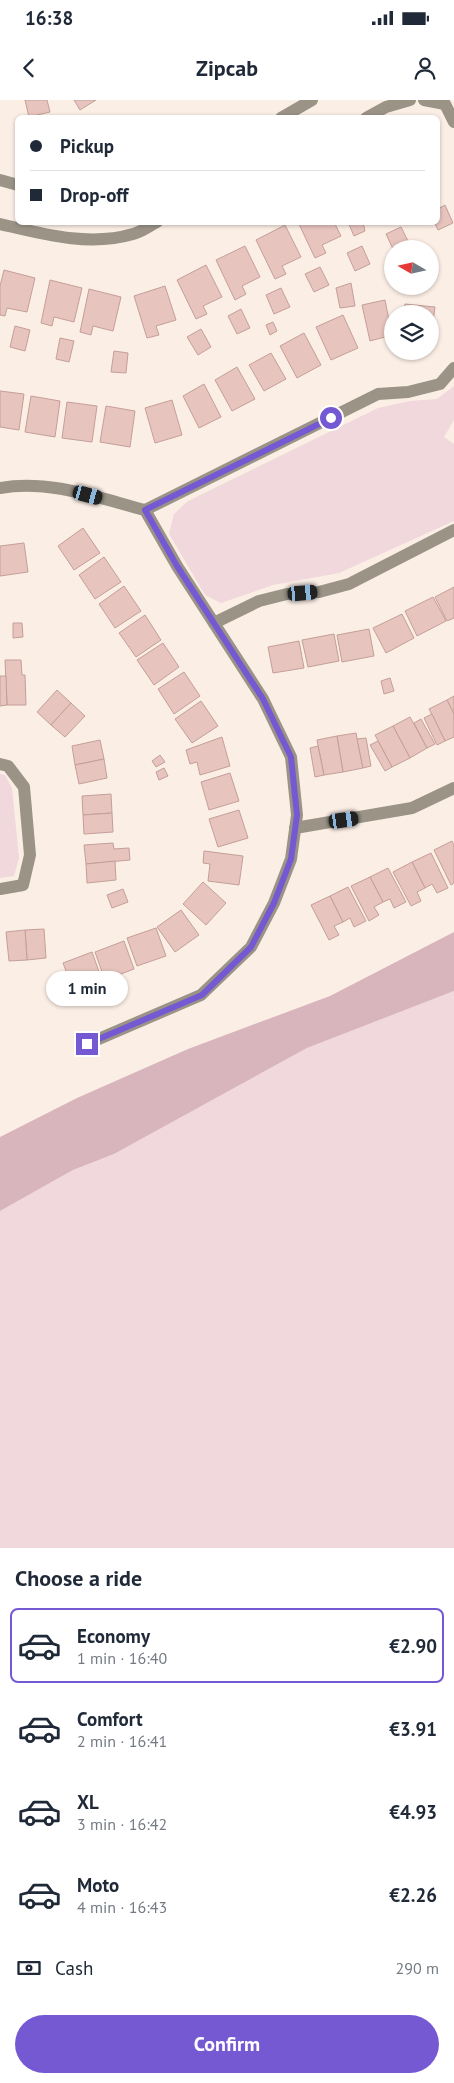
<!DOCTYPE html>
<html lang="en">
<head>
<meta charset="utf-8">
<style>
  :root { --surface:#fff; --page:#f6f6f7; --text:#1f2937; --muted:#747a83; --line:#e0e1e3; --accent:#7459d3 }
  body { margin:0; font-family:"PT Sans",sans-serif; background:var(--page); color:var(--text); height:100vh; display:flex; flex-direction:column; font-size:19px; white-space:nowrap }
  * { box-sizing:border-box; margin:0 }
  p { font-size:16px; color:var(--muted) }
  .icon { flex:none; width:28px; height:28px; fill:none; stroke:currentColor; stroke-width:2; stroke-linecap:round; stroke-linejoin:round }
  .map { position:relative; height:1448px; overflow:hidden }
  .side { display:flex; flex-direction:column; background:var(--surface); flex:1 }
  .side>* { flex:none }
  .top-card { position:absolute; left:15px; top:15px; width:425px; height:110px; border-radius:8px; box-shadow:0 1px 4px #0004; display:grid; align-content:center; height:110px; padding:0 15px; background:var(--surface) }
  .needle { width:32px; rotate:279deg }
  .tools { position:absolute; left:384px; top:140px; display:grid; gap:10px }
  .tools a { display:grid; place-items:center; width:55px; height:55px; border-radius:50%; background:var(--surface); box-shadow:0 1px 4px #0004; font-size:25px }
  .end { position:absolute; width:22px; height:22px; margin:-11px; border:6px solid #7459d3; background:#fff; box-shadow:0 0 0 2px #fff }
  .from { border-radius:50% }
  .bubble { position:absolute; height:35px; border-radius:18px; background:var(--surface); box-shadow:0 1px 4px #0004; font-size:16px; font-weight:600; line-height:35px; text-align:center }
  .car { position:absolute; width:15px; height:30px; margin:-15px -8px; border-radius:6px; box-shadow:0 0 4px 1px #0007; background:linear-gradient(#222 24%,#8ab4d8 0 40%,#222 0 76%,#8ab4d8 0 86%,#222 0) }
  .top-card b { display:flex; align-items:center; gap:18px; height:48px; font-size:19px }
  .top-card b+b { border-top:1px solid var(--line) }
  .top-card i { width:12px; height:12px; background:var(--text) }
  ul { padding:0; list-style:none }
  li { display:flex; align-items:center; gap:15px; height:75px; margin:0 10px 8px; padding:0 5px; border:2px solid transparent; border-radius:8px }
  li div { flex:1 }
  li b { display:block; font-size:19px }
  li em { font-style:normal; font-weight:600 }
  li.selected { border-color:var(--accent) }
  li>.icon { width:45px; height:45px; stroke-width:1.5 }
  h2 { padding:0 15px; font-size:22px; line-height:60px }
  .pay { display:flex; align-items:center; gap:12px; height:55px; padding:0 15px; font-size:19px }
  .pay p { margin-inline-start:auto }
  .primary-button { display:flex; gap:10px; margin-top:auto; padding:10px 15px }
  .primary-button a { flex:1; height:58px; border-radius:30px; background:var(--accent); color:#fff; font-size:20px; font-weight:600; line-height:58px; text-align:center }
  .status { display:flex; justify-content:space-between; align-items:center; height:35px; padding:0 25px; background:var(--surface); direction:ltr }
  .status svg { height:14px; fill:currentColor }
  header { display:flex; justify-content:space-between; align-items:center; height:65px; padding:0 15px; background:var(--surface); font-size:22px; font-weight:600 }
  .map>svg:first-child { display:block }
  .green { fill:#f0d8dd }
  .forest { fill:#d8b5bc }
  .building { fill:#e7c4be; stroke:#c49f98 }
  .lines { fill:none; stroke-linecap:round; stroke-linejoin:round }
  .minor { stroke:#9a9386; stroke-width:12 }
  .route { stroke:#7459d3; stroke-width:6 }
</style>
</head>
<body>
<div class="status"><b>16:38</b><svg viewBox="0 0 49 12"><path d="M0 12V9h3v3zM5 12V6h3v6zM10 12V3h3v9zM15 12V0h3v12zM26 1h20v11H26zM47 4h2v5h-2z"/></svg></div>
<header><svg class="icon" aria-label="back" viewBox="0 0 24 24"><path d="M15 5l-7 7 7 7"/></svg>Zipcab<svg class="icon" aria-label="person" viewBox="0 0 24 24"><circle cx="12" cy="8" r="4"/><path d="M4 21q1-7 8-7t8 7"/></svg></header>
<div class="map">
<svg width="454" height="1448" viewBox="0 0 454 1448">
  <rect width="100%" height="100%" fill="#fbeee5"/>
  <g class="green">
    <polygon points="454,286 454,320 444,337 454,344 454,421 339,473 273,485 221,503 205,495 169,434 174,414 188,401 378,308 410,301 437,299"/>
    <polygon points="0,674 5,675 12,688 19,758 14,776 0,778"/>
    <polygon points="454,891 454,1448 0,1448 0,1111 73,1070 114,1054 307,948"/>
  </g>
  <polygon class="forest" points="454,832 454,891 307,948 114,1054 73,1070 0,1111 0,1037 77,998 188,949 330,896"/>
  <g class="building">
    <polygon points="25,0 47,0 50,12 29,17"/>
    <polygon points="74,0 96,0 80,10"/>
    <polygon points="445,105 453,123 438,130 434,122 438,122 438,109"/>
    <polygon points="298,122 334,122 341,136 322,145 326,153 315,158"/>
    <polygon points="348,122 363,122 365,131 354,136"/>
    <polygon points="285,125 301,157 282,166 286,174 275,179 256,140"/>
    <polygon points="401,127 410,145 402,149 393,149 386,134"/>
    <polygon points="245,146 260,177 242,186 246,194 235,200 216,160"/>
    <polygon points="362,146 370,164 355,171 347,153"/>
    <polygon points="206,165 222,197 203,206 207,214 196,219 177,180"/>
    <polygon points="320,167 329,185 314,192 305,174"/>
    <polygon points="4,170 35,178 27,212 7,208 5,216 0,215 0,186"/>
    <polygon points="50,180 82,188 74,222 54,217 52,226 41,223"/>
    <polygon points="351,183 355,206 340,208 336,188"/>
    <polygon points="165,186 176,220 156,226 159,235 147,238 134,196"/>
    <polygon points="281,188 290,207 274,214 266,195"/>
    <polygon points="89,189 121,197 113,231 93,226 91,235 80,232"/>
    <polygon points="385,200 392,235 370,241 362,205"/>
    <polygon points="405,204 435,207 431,238 430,214 404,214"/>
    <polygon points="241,209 250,228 237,234 228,216"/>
    <polygon points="343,215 358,248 331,260 316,227"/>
    <polygon points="273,222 277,231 270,235 266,225"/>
    <polygon points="15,226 30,230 25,251 10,247"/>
    <polygon points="201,229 211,247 198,255 187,237"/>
    <polygon points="304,233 321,265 297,278 280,246"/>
    <polygon points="60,238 74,241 69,262 56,259"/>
    <polygon points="114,251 128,253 126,273 111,272"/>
    <polygon points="271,253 286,279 264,291 249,265"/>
    <polygon points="237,267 255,299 232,311 215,280"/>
    <polygon points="204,284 221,317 199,328 183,296"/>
    <polygon points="0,291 24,294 19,330 0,327"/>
    <polygon points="31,296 60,301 55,337 25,332"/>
    <polygon points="172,300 182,335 155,343 145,308"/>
    <polygon points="67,302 97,306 92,342 62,338"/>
    <polygon points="106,306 135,311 130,347 100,342"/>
    <polygon points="83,428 100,453 74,470 58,446"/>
    <polygon points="24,443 28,472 0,476 0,446"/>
    <polygon points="104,457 121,482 95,499 79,475"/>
    <polygon points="124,486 141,511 115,528 99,504"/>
    <polygon points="454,487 454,518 447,521 435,497"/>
    <polygon points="433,497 446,521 417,536 405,511"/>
    <polygon points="402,514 414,538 386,553 373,528"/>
    <polygon points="145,515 161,540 136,557 119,533"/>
    <polygon points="13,523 22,523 23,537 13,538"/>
    <polygon points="369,529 374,556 342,562 337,535"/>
    <polygon points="334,534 339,561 308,567 302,540"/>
    <polygon points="299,541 304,568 273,573 268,547"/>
    <polygon points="163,543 179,567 154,585 137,560"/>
    <polygon points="5,560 21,560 22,575 25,575 26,605 7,605"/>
    <polygon points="184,572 200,596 174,614 158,589"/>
    <polygon points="0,576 6,576 7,605 0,606"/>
    <polygon points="390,578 394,591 384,594 381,581"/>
    <polygon points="57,590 71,603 51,625 37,612"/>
    <polygon points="454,596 454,614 447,600"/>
    <polygon points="447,600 454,614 454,637 445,641 429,609"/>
    <polygon points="201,601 218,626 192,643 175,619"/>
    <polygon points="71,603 85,616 65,637 51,625"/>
    <polygon points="432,614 445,641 437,645 424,618"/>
    <polygon points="410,617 427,648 410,658 393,626"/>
    <polygon points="421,619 435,644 427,648 414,623"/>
    <polygon points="393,626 410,658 392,667 375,635"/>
    <polygon points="356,633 363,668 343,672 337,636"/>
    <polygon points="337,636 343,672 324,675 317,640"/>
    <polygon points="222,637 230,666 200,675 197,662 190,664 186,650"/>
    <polygon points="366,638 371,666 363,668 357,639"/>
    <polygon points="100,640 104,659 75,665 72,646"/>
    <polygon points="378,641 392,667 385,671 370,645"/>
    <polygon points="318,646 324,675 315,677 310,648"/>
    <polygon points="160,655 165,662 156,667 152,661"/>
    <polygon points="104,659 107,678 79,684 75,665"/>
    <polygon points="164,668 168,676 159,680 156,672"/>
    <polygon points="230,673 239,701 209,710 201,682"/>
    <polygon points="111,694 112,713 83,715 82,696"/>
    <polygon points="239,710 248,738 218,747 209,719"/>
    <polygon points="112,713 113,732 84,734 83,715"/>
    <polygon points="452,741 454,745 454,783 451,785 434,750"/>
    <polygon points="113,743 114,749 129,748 130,760 86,764 84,745"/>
    <polygon points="204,751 243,756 239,785 208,781 210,764 203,763"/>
    <polygon points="431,753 448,788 437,793 432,784 425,788 412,762"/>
    <polygon points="115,761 116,780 87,783 86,764"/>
    <polygon points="412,762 425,788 417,792 421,801 411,806 393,772"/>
    <polygon points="388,768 406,802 394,808 390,799 383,802 370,777"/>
    <polygon points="370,777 383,802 374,807 379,815 369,821 351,786"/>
    <polygon points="203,782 226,803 206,825 183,804"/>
    <polygon points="348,787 366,821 354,827 350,818 343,822 330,796"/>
    <polygon points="123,789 128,802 112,808 107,795"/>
    <polygon points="330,796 343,822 334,826 339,835 329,840 311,805"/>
    <polygon points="181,810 199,835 175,852 157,827"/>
    <polygon points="156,828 166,856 137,866 127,838"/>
    <polygon points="44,829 46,858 27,860 25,830"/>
    <polygon points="25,830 27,860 9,861 6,832"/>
    <polygon points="124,841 134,869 105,880 95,852"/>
    <polygon points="92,852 102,880 73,890 63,863"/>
  </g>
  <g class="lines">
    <g class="minor">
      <polyline points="424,0 445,4 454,22"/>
      <polyline points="281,18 312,0"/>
      <polyline points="366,18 386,7 410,0"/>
      <polyline points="0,80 18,85"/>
      <path d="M0,124C43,134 89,147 133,134C141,132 149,126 157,122"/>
      <path d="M0,388C48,379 99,398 145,410L177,466L263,599L291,657L297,715L291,759L274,803L251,847L201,895L87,944"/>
      <polyline points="145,410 378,294 408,292 440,284 454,268"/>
      <polyline points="214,523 259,501 287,494 319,492 349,484 454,430"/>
      <polyline points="0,664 8,666 24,687 30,755 23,785 0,789"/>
      <polyline points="295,728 412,708 454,688"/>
    </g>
  </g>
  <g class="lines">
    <polyline class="route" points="87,944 202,895 251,847 274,803 291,759 297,715 291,657 263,599 177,466 145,410 331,318"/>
  </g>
</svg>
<div class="tools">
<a><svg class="needle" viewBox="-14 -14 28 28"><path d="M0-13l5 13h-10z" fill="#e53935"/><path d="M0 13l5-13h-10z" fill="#747a83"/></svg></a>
<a><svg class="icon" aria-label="layers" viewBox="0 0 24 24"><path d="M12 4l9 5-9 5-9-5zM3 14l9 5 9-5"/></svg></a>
</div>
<i class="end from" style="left:331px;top:318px"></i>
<i class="end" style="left:87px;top:944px"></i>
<div class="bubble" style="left:46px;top:871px;width:82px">1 min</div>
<i class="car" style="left:88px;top:395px;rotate:105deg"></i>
<i class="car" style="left:303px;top:493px;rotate:85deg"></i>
<i class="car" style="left:344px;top:720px;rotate:82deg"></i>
<div class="top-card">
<b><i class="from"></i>Pickup</b>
<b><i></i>Drop-off</b>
</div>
</div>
<section class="side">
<h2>Choose a ride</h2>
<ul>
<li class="selected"><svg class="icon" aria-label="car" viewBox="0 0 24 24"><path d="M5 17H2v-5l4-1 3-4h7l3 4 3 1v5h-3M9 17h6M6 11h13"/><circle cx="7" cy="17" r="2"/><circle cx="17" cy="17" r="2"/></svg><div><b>Economy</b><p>1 min · 16:40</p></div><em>€2.90</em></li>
<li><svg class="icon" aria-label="car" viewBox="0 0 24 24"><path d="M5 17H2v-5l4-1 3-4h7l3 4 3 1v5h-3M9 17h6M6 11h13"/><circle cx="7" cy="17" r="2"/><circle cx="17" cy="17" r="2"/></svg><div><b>Comfort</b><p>2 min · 16:41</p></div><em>€3.91</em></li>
<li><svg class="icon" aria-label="car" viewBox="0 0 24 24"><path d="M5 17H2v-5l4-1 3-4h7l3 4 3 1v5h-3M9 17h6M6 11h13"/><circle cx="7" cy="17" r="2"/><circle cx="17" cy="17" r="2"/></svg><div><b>XL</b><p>3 min · 16:42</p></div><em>€4.93</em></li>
<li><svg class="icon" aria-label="car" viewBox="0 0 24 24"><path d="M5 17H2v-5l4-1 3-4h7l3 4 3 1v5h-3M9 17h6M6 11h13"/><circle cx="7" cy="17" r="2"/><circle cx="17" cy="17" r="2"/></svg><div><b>Moto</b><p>4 min · 16:43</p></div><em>€2.26</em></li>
</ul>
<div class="pay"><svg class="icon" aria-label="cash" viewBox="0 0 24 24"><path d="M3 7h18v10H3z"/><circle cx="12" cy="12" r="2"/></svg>Cash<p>290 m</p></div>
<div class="primary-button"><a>Confirm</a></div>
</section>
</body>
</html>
